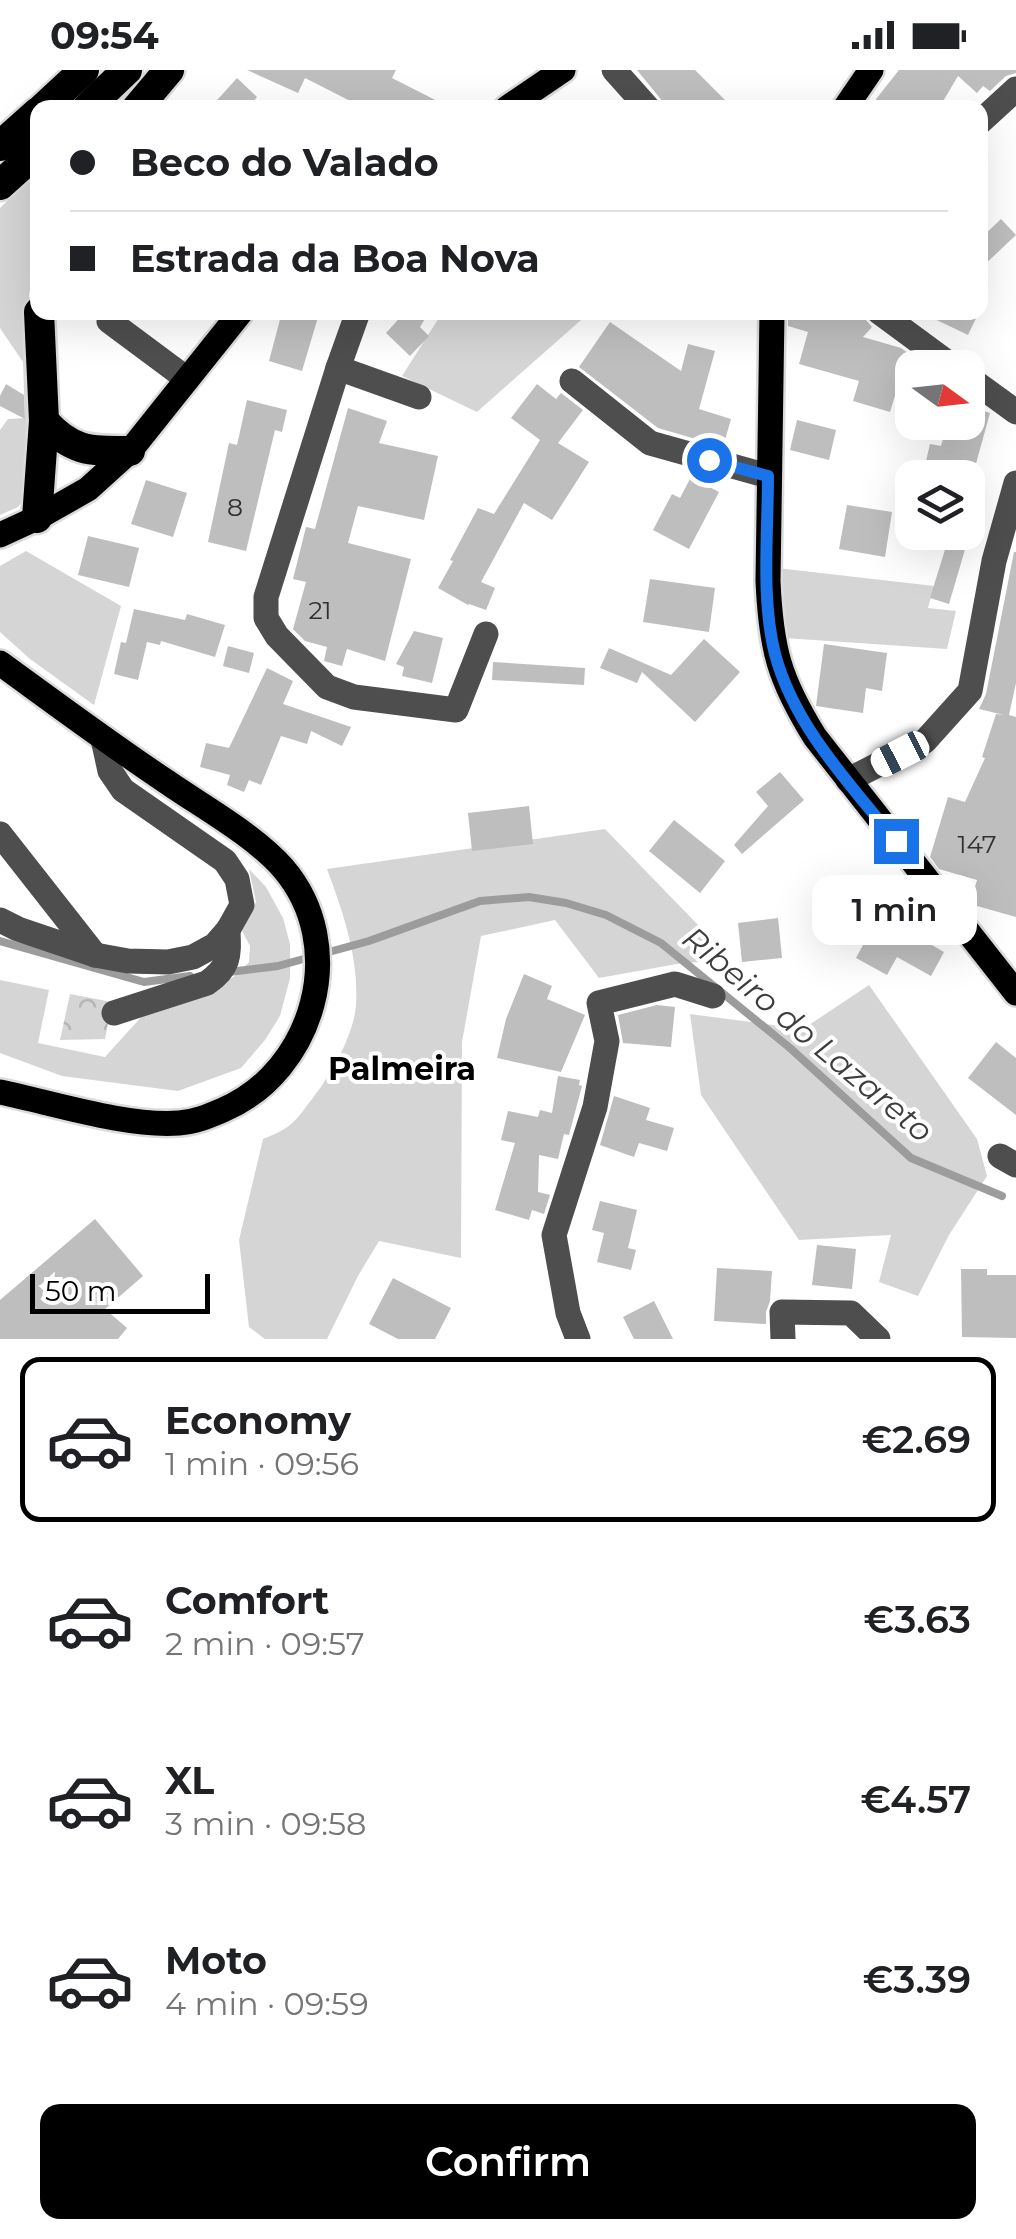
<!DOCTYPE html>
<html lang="en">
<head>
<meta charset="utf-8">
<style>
  :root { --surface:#fff; --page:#f6f6f6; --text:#202124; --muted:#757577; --line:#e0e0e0; --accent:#000 }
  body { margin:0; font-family:Montserrat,sans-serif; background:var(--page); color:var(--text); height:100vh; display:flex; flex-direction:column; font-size:38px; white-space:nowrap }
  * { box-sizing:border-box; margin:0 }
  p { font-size:32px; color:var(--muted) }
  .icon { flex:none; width:55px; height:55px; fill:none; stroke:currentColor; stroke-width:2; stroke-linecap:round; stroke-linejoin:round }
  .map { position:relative; height:1269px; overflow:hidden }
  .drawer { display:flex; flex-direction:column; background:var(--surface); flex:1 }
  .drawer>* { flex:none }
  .guide { position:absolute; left:30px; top:30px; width:958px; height:220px; border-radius:20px; box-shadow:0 10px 40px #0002; display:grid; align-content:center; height:220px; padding:0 40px; background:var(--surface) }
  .needle { width:65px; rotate:105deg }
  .buttons { position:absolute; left:895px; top:280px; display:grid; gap:20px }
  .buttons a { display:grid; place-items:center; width:90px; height:90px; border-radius:20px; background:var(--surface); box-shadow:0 10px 40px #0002; font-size:50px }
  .scale { position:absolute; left:30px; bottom:25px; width:180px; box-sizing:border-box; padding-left:10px; border:5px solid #000; border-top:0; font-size:28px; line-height:35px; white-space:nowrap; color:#000; -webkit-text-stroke:8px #fff; paint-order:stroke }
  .end { position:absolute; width:45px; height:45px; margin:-22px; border:12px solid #1a73e8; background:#fff; box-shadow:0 0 0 5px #fff }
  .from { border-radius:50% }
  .bubble { position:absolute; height:70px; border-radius:20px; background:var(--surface); box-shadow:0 10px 40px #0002; font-size:32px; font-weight:600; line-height:70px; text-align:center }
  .car { position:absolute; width:30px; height:60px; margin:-30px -15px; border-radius:12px; box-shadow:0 0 8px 2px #0007; background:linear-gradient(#fff 24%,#345 0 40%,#fff 0 76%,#345 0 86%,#fff 0) }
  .guide b { display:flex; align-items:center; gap:35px; height:95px; font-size:38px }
  .guide b+b { border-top:2px solid var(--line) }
  .guide i { width:25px; height:25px; background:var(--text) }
  ul { padding:18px 0 0; list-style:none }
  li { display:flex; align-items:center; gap:30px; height:165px; margin:0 20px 15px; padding:0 20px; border:5px solid transparent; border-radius:20px }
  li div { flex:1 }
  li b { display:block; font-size:38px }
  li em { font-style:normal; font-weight:600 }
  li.on { border-color:var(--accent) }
  li>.icon { width:90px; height:90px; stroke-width:1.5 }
  .primary-button { display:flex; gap:20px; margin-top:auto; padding:20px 40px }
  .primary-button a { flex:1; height:115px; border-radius:20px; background:var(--accent); color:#fff; font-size:40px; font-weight:600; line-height:115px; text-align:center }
  .status { display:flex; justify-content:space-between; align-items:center; height:70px; padding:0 50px; background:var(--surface); direction:ltr }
  .status svg { height:28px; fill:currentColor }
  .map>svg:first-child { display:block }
  .grass { fill:#d5d5d5 }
  .forest { fill:url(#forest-crowns) }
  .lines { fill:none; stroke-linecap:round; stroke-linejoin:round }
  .stream { stroke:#9c9c9c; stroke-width:8 }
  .building { fill:#bebebe }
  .major-casing { stroke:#dbdbdb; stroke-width:30 }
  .highway-casing { stroke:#dbdbdb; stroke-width:35 }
  .minor { stroke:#4e4e4e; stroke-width:25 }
  .major { stroke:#000; stroke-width:25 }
  .highway { stroke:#000; stroke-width:30 }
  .route { stroke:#1a73e8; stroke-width:12 }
  .labels { text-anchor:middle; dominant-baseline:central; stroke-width:8; stroke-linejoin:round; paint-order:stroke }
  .number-label { font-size:25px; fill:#303030 }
  .water-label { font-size:32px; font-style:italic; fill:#3d3d3d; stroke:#fff }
  .neighbourhood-label { font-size:32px; font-weight:bold; fill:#000; stroke:#fff }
</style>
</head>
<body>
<div class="status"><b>09:54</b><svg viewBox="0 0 49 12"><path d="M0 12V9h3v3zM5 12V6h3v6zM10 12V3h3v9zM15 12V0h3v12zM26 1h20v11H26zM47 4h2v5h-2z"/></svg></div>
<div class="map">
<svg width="1016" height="1269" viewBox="0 0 1016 1269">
  <defs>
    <pattern id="forest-crowns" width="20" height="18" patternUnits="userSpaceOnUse" patternTransform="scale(2.5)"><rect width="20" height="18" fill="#d5d5d5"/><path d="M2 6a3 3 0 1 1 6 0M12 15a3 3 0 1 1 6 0" fill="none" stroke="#b5b5b5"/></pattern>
  </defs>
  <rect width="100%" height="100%" fill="#fff"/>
  <g class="grass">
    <polygon points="37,102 37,183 29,225 32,278 32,352 24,429 18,437 0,445 0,360 8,349 25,348 23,292 0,258 0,138"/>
    <polygon points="442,243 589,243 477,342 402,306"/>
    <polygon points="26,481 121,536 94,635 30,589 0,562 0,496"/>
    <polygon points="777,498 934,516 928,538 956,541 947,579 784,568"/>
    <path d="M605,759L731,889L677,894L599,908L555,850L481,866L462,972L461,1188L379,1171L358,1206L327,1269H265L249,1257L239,1170L263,1069C294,1057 295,1051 315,1025C332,1003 354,964 356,935C359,888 343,842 327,799Z"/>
    <polygon points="249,799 266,817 283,848 290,874 290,908 280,946 265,970 241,998 178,1021 62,1006 0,983 0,910 49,920 38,973 105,987 153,934 210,920 235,906 249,892 250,876 242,861 256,832"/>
    <polygon points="869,915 977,1069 987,1106 949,1165 918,1226 879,1212 891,1165 799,1170 701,1025 690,944 803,959"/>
  </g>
  <polygon class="forest" points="70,924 112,932 105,969 60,970"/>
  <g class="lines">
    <g class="stream">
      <polyline points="0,871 144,912 190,906"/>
      <polyline points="229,902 278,896 369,871 480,831 529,827 566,833 606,845 661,873 790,978 911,1088 1002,1126"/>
    </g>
  </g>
  <g class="building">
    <polygon points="247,0 396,0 392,8 451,38 364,38 305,8 298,23"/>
    <polygon points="637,0 695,0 733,38 668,38"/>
    <polygon points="899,0 1016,0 1016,3 1006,6 990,21 983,16 977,23 958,6 939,38 869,38"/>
    <polygon points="237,8 257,27 248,38 210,38"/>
    <polygon points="1001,149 1016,165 980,199 980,169"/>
    <polygon points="282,242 303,242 318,247 302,301 269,291"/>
    <polygon points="405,242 429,242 420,257 429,266 410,286 386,263"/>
    <polygon points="788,242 859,242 872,257 863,267 901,278 908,283 890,342 853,331 859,311 799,294 808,262 788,256"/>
    <polygon points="920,242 979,242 968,265"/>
    <polygon points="610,252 681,301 688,274 715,281 699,339 731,349 723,377 658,358 579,297"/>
    <polygon points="6,314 24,325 25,349 0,336 0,326"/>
    <polygon points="537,314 556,329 561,323 583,340 558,373 589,392 552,450 524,433 481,512 495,518 486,540 469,534 468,535 438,518 453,491 450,490 478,438 494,444 540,370 511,348"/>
    <polygon points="247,330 287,340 282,362 275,360 246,481 208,472 229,373 237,375"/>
    <polygon points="968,336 990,343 972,408 922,408 930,374 941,376 948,352 968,352"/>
    <polygon points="348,338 387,351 379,373 438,386 424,450 358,436 348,473 411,489 385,591 347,579 342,596 324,591 327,577 305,571 293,559 306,512 293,509 306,457 315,459"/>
    <polygon points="797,350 836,360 829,390 790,380"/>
    <polygon points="691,407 719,422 689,479 653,460 672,424 680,428"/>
    <polygon points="146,410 187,423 173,467 131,454"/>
    <polygon points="847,435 892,442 885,487 839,479"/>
    <polygon points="88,466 139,478 129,517 78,505"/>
    <polygon points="948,470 966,476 949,534 930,528"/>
    <polygon points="1014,482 1016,482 1016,613 1009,645 1016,647 1016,847 970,834 977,810 939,799 930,787 948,727 965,732 985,688 982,687 996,644 1004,645 979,639 986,624"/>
    <polygon points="650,509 715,518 709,562 643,552"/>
    <polygon points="134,539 185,550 187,544 225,555 215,587 161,571 160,575 147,572 138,610 114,604 121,572 126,573"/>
    <polygon points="414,561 443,568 432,613 402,606 404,597 396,594"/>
    <polygon points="704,569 740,602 695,652 642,602 637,613 600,598 609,578 671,605"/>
    <polygon points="824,574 887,583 882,621 866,618 863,643 816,636"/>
    <polygon points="228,576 254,583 249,603 223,596"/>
    <polygon points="493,592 585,598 584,615 492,610"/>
    <polygon points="267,598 293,611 283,634 351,657 342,676 311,661 307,674 281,666 261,715 249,710 244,722 227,715 230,705 200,697 206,673 229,678"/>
    <polygon points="780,702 804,730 742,784 734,775 768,736 756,722"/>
    <polygon points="529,736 533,774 472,781 468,743"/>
    <polygon points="674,750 725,791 700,823 649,781"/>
    <polygon points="890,844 915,862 913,864 944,882 931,906 897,887 887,905 856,888 871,860 877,863"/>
    <polygon points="778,848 782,888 742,892 738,853"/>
    <polygon points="524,904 552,916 547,929 585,945 561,1002 497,988 506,949"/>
    <polygon points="657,935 675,937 671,977 623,973 618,945"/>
    <polygon points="996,972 1016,988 1016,1045 968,1008"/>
    <polygon points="558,1006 580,1010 579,1015 582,1016 569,1065 564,1064 558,1089 539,1085 538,1122 550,1125 544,1144 532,1140 529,1150 495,1140 515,1073 501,1070 508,1041 538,1047 540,1040 552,1043"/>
    <polygon points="614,1026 650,1038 646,1050 674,1058 667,1081 639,1073 634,1087 600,1075"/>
    <polygon points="600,1131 637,1140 628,1178 636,1180 631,1200 597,1192 604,1163 592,1160"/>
    <polygon points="95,1149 143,1206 105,1239 127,1258 118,1269 0,1269 0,1230"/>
    <polygon points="817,1175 856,1179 852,1219 812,1215"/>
    <polygon points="717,1198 772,1201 770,1231 766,1242 766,1254 714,1251"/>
    <polygon points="961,1199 987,1199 987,1205 1016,1205 1016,1268 962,1267"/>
    <polygon points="393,1208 451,1238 435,1269 398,1269 369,1254"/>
    <polygon points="654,1231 673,1269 634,1269 623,1247"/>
  </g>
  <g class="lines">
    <g class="major-casing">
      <g id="major">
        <polyline points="507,38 563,0"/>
        <polyline points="845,38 871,0"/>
        <path d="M772,242L768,511C771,579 779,609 815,667L1016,923"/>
        <polyline points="0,465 37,448 88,419 130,381 241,242"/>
        <path d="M0,593C55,633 110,674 167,712C203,737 254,765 283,798C350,876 314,1001 223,1040C209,1046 195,1052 179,1053C127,1057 53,1033 0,1022"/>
      </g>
    </g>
    <g class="highway-casing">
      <g id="highway">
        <polyline points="43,38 84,0"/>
        <polyline points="87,38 127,0"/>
        <polyline points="137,38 169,0"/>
        <polyline points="0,76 38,42"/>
        <polyline points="0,115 38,81"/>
        <path d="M44,351C72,382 90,381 130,381"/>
        <polyline points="37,448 44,351 39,242"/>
      </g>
    </g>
    <g class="minor">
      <polyline points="614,0 648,38"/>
      <polyline points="980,52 1016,19"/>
      <polyline points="111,242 109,251 187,309"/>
      <polyline points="358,242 338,298 266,527 266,548 277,566 327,617 354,627 456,640 486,564"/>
      <polyline points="879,242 955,298"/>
      <polyline points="338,298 419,327"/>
      <polyline points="968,307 1016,342"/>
      <polyline points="572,311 650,373 768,406"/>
      <polyline points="848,710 925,671 970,621 994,491 1016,413"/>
      <polyline points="0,764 95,885"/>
      <polyline points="0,850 18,859 95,885 128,891 168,892 193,887 215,875 228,860 242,835 237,809 225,791 123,720 110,701 103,669"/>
      <path d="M114,943L207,913C230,897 229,886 228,860"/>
      <polyline points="1000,1086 1016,1095"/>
      <polyline points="578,1269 568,1243 554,1165 595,1037 607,971 599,933 675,914 713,926"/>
      <polyline points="783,1269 782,1242 851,1243 878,1269"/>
    </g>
    <use href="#major" class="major"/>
    <use href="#highway" class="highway"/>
  </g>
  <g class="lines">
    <path class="route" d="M709,390L768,406C768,463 761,530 775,584C794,656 850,714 896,771"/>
  </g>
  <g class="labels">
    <g class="number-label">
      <text x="235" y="437">8</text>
      <text x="320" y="540">21</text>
      <text x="977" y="774">147</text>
    </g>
    <g class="water-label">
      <text transform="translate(808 964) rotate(40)">Ribeiro do Lazareto</text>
    </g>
    <g class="neighbourhood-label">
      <text x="402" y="998">Palmeira</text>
    </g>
  </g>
</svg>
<div class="buttons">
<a><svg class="needle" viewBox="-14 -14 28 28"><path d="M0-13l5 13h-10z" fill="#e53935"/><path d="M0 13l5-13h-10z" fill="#757577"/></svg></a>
<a><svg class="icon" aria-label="layers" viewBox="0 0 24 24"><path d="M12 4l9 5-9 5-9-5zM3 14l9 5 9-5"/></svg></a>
</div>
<div class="scale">50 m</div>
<i class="end from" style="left:709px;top:390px"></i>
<i class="end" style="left:896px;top:771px"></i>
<div class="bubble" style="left:812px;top:805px;width:165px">1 min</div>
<i class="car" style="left:900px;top:684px;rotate:243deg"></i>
<div class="guide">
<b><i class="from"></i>Beco do Valado</b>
<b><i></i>Estrada da Boa Nova</b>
</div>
</div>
<section class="drawer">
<ul>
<li class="on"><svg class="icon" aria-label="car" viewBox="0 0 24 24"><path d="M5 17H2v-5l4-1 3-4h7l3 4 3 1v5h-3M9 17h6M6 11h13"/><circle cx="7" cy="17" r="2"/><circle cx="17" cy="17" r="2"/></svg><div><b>Economy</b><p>1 min · 09:56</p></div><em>€2.69</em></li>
<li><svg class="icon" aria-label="car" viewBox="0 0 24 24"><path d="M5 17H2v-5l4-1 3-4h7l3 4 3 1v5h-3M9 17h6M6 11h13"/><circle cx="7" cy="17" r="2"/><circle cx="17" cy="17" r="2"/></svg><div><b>Comfort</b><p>2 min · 09:57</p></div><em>€3.63</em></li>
<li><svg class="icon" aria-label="car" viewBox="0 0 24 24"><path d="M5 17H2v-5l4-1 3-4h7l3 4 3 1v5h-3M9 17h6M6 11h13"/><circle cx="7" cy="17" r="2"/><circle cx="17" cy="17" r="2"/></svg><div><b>XL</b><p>3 min · 09:58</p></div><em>€4.57</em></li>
<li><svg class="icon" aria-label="car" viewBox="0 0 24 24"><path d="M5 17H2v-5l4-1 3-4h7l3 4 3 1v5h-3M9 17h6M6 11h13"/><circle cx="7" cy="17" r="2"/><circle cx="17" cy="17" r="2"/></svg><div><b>Moto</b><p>4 min · 09:59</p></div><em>€3.39</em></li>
</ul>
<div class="primary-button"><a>Confirm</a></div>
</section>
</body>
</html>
